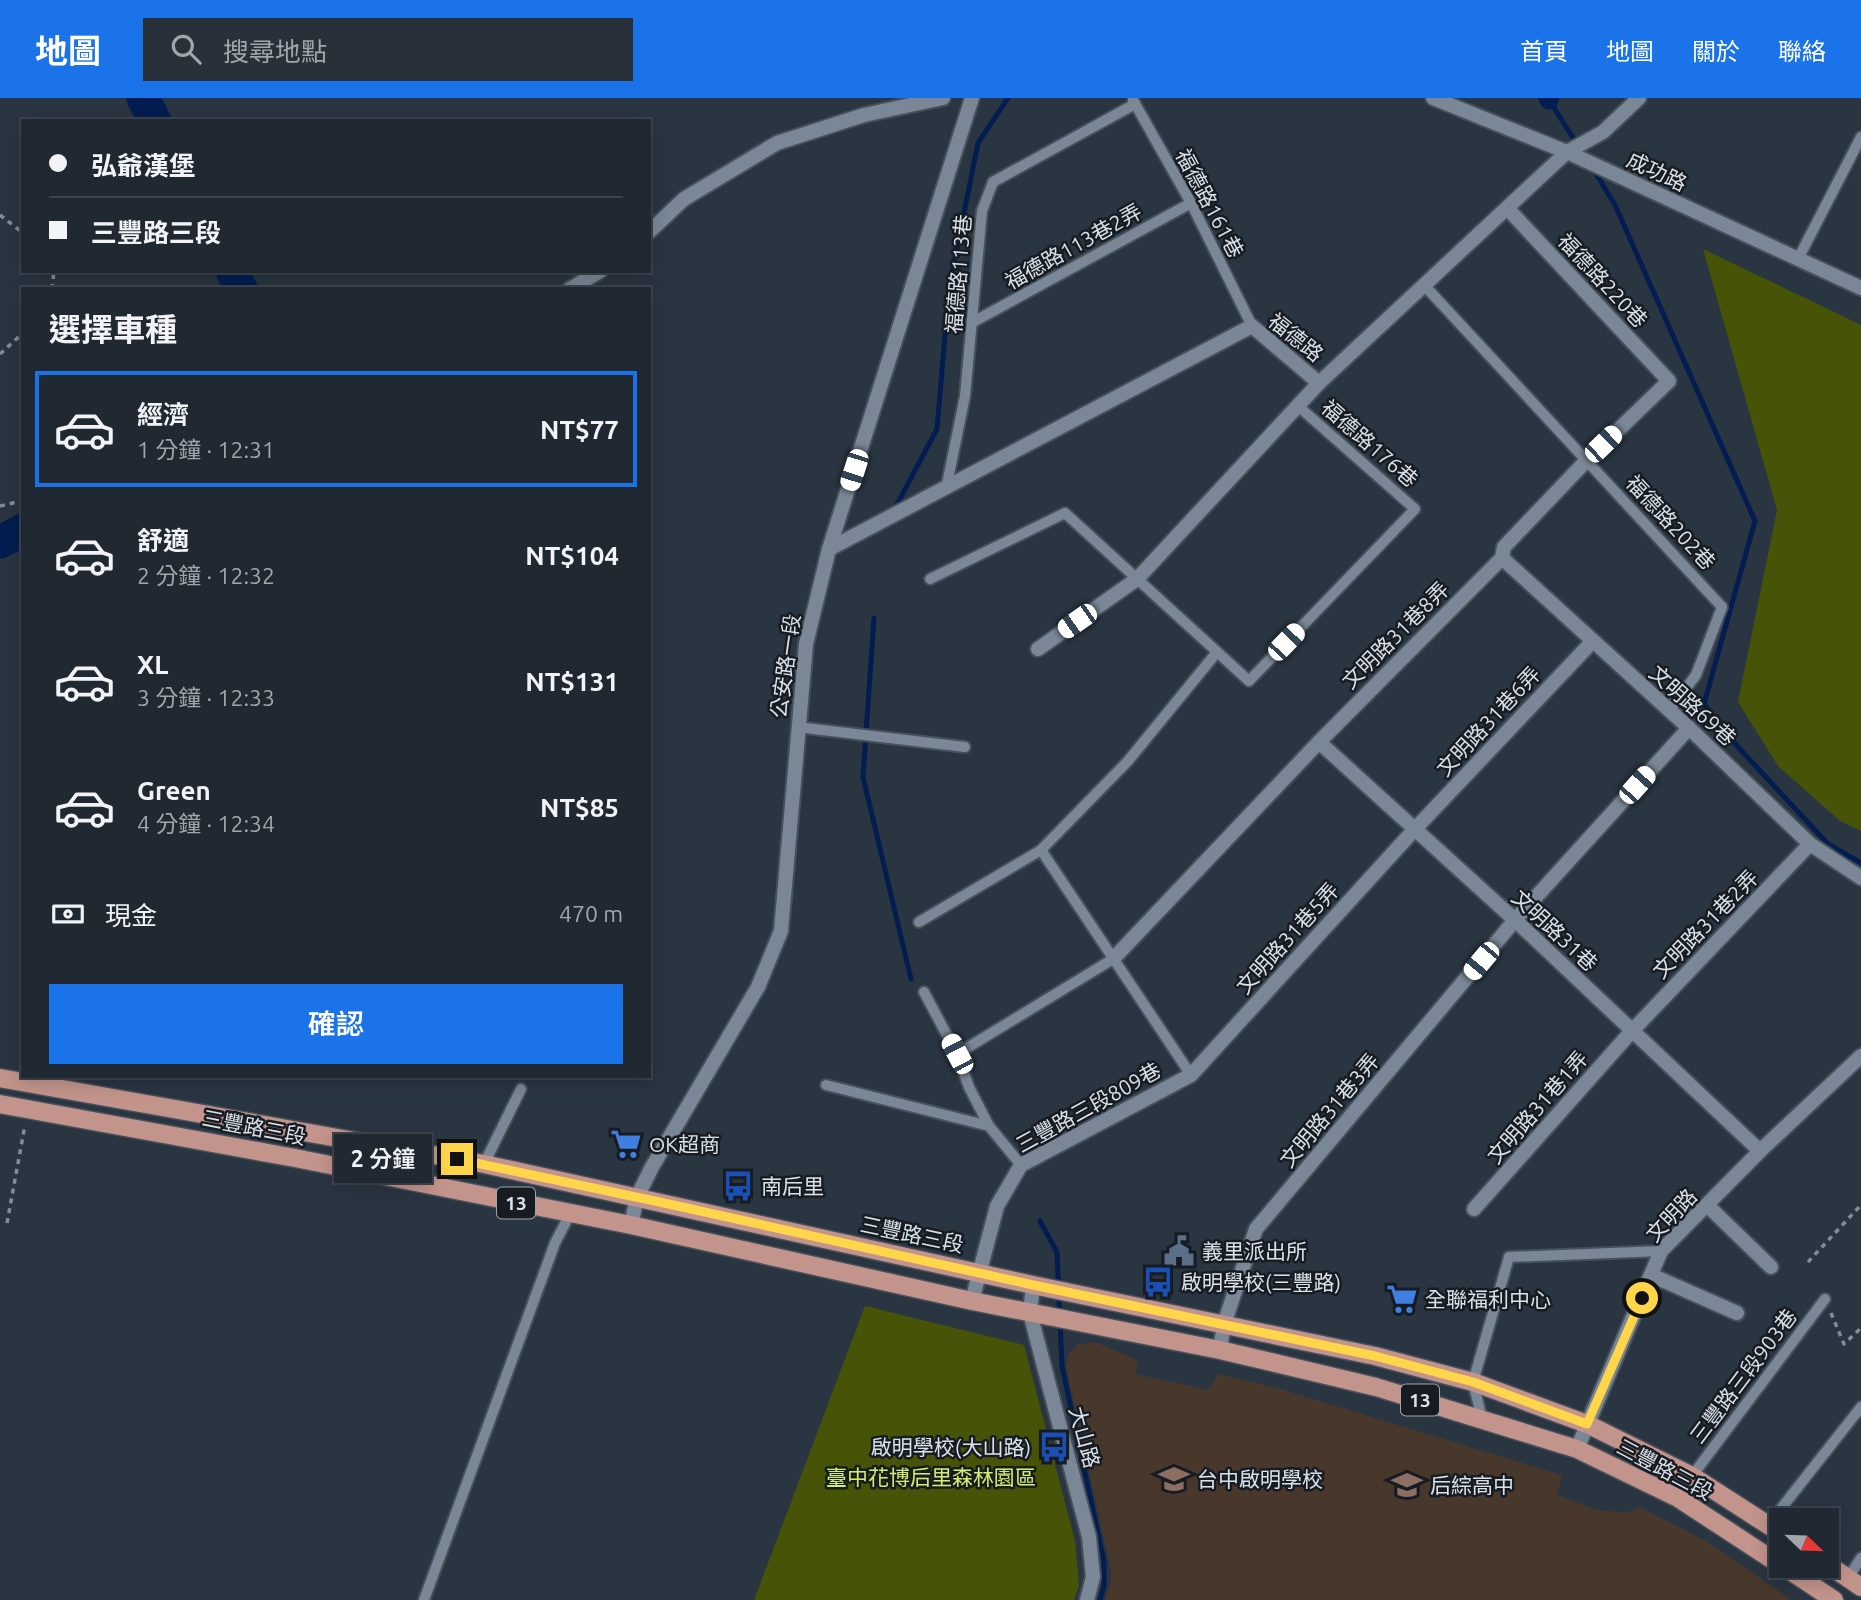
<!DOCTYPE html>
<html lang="zh-TW">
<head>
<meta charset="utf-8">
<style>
  :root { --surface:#202832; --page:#28303a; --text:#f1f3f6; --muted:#a2a6ac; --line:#3d444d; --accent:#1a73e8 }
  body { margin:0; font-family:Ubuntu,"Noto Sans TC",sans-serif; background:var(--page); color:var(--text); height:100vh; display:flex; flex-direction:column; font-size:26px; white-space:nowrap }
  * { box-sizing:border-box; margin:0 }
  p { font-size:23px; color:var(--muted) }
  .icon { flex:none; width:38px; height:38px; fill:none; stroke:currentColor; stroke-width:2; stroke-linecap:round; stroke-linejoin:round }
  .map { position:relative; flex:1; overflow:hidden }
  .sheet { position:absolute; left:21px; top:189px; width:630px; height:791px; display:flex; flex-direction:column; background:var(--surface); border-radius:0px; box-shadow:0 4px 18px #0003,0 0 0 2px var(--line) }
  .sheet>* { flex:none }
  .top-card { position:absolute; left:21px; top:21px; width:630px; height:154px; border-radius:0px; box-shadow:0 4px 18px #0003,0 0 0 2px var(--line); display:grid; align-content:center; height:154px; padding:0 28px; background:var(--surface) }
  .needle { width:46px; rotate:113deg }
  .tools { position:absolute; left:1769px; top:1410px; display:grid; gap:14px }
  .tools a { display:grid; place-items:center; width:70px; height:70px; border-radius:0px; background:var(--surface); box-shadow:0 4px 18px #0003,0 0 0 2px var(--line); font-size:35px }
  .end { position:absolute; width:32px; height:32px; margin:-16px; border:9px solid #ffd54a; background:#111; box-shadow:0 0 0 4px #111 }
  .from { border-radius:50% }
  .bubble { position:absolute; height:49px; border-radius:0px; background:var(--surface); box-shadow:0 4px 18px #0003,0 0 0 2px var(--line); font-size:23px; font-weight:600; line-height:49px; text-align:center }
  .car { position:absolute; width:21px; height:42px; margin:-21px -10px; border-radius:9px; box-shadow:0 0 5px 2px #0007; background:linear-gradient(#fff 24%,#345 0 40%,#fff 0 76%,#345 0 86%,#fff 0) }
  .top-card b { display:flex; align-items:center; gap:24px; height:66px; font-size:26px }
  .top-card b+b { border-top:2px solid var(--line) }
  .top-card i { width:18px; height:18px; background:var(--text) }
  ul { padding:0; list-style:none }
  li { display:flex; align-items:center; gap:21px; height:116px; margin:0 14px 10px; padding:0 14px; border:4px solid transparent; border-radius:0px }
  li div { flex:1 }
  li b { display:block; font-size:26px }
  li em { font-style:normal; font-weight:600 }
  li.selected { border-color:var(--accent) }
  li>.icon { width:63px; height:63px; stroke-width:1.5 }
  h2 { padding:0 28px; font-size:32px; line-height:84px }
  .pay { display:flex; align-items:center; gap:18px; height:77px; padding:0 28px; font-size:26px }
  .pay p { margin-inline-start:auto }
  .action { display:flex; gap:14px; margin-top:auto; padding:14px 28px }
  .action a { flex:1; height:80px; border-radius:0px; background:var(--accent); color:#fff; font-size:28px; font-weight:600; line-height:80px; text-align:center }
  header { display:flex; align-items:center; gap:42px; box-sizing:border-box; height:98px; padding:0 35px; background:var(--accent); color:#fff }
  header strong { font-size:33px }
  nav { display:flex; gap:38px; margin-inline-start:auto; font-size:24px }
  .search { width:490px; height:63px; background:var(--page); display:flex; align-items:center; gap:18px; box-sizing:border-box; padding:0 24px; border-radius:0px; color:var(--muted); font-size:26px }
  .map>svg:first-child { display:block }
  .education { fill:#48382c }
  .green { fill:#475408 }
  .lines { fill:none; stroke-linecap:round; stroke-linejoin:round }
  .stream { stroke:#031d50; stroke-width:5 }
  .canal { stroke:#031d50; stroke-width:19 }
  .river { stroke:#031d50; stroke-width:33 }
  .service-casing { stroke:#46505b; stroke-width:14 }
  .minor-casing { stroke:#46505b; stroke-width:18 }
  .primary-casing { stroke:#46505b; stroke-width:21 }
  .path { stroke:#848d97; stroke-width:3.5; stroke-dasharray:5 5; stroke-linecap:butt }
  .service { stroke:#7a8796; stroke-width:10 }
  .minor { stroke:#7a8796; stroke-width:14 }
  .primary { stroke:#c3948b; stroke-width:18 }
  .route { stroke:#ffd54a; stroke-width:9 }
  .labels { text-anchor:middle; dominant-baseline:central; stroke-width:5; stroke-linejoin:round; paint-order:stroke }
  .shield { fill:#171c22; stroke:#a0a6ad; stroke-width:2 }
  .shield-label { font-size:19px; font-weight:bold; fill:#dae1e9 }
  .street-label { font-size:21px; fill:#dae1e9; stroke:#171c22 }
  .poi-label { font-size:21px; fill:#dae1e9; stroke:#171c22; text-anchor:start }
  .park-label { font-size:21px; fill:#d3ed6f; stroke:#171c22 }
</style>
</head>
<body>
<header>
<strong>地圖</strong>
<div class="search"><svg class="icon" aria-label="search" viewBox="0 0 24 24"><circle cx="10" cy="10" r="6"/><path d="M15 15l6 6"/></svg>搜尋地點</div>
<nav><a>首頁</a><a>地圖</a><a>關於</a><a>聯絡</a></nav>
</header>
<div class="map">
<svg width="1861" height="1502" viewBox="0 0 1861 1502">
  <rect width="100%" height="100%" fill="#2a3542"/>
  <polygon class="education" points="1095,1244 1137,1262 1136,1276 1208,1292 1219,1276 1277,1290 1562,1377 1557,1397 1594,1411 1625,1415 1640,1409 1706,1443 1792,1502 1105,1502 1112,1477 1066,1268 1069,1256 1077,1247"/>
  <g class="green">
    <polygon points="1703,151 1861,227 1861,733 1839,722 1778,668 1738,604 1777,412"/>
    <polygon points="865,1208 1024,1247 1075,1443 1079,1487 1074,1502 754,1502"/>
  </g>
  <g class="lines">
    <g class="stream">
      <polyline points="1549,2 1577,46"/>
      <polyline points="1592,69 1615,107 1755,423 1704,606 1738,649 1828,746 1861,765"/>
      <polyline points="893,414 937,331 949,190 978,45 1008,0"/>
      <polyline points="874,520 863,679 911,881"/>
      <polyline points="1040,1123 1057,1154 1062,1268 1104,1463 1104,1488 1100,1502"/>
    </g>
    <polyline class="canal" points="1548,0 1549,2"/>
    <g class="river">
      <polyline points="143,0 155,23"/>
      <polyline points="232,173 241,191"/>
      <polyline points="0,444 23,432"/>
    </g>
    <g class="service-casing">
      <g id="service">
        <polyline points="1133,2 1191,105 1252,228"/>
        <polyline points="1798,161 1861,39"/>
        <polyline points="1424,187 1722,509 1696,577 1669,613"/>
        <polyline points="973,224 1191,105"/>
        <polyline points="946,391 965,298 982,113 993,84 1135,6"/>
        <polyline points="930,481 1065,415 1249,583 1415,411 1298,308"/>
        <polyline points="797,629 965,649"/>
        <polyline points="1041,752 1191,977"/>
        <polyline points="919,824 1041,752 1128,663 1217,554"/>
        <polyline points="924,894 957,956 969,989 989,1028 1021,1067"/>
        <polyline points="957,956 1113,861"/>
        <polyline points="826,987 989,1028"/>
        <polyline points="484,1066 521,991"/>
        <polyline points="1482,1321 1473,1284 1509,1159 1661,1153"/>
        <polyline points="1692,1378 1825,1201"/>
        <polyline points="1768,1427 1861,1309"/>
        <polyline points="1848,1480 1861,1460"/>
        <polyline points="424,1502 555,1145 570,1116"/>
      </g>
    </g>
    <g class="minor-casing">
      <g id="minor">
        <polyline points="1433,0 1567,54 1861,190"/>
        <polyline points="649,134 684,101 777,45 864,17 943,0"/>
        <polyline points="570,191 600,173"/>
        <polyline points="829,451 1252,228 1319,285 1567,54 1603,34 1639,0"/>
        <polyline points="1502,460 1504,449 1587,362 1669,283 1507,110"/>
        <polyline points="1502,460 1689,630 1810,746 1861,780"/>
        <polyline points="1038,551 1137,481 1319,285"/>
        <polyline points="1319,644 1515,822 1760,1053"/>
        <polyline points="1113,861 1319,644 1502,460"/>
        <polyline points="1708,1108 1771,1169"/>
        <polyline points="1474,1111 1631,934 1810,746"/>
        <polyline points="631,1127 637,1099 652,1069 758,889 781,833 806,546 829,451 972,0"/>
        <polyline points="1651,1177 1737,1215"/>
        <polyline points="1033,1187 1030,1215 1089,1439 1093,1479 1087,1502"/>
        <polyline points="972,1203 997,1108 1021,1067 1191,977 1414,732 1592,544"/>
        <polyline points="1220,1252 1224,1226 1256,1131 1515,822 1689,630"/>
        <polyline points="1577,1351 1661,1153 1760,1053 1861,958"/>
      </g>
    </g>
    <g class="primary-casing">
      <g id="primary">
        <polyline points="0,980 484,1066 1033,1187 1375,1258 1473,1284 1587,1326 1692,1378 1782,1436"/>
        <polyline points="0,1006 295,1060 631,1127 972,1203 1220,1252 1376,1289 1577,1351 1678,1400 1782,1468"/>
        <polyline points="1827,1466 1861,1489"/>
        <polyline points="1783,1468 1834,1502"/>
      </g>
    </g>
    <g class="path">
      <polyline points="0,117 23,135"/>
      <polyline points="52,191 54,173"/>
      <polyline points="0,256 23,235"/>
      <polyline points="0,408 17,404"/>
      <polyline points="7,1125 25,1027"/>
      <polyline points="1808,1164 1861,1107"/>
      <polyline points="1831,1215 1844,1246 1861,1230"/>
    </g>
    <use href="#service" class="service"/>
    <use href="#minor" class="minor"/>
    <use href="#primary" class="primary"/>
  </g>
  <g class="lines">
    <polyline class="route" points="457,1061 664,1105 1033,1187 1375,1258 1473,1284 1587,1326 1642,1200"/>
  </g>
  <defs>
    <g id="supermarket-bare" transform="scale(2.415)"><path d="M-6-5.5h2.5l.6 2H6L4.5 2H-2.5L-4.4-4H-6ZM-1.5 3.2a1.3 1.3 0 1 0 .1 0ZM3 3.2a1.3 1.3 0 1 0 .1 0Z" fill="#3f7fe0" stroke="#171c22" stroke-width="2.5" paint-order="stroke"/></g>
    <g id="bus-bare" transform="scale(2.415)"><path d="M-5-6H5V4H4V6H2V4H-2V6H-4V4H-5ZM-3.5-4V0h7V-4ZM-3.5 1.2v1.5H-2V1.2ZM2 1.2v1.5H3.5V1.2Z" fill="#1a4fb4" stroke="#171c22" stroke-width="2.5" paint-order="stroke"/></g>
    <g id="civic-bare" transform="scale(2.415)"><path d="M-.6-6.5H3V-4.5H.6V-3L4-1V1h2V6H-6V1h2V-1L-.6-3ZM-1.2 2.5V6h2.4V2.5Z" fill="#5c6f8a" stroke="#171c22" stroke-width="2.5" paint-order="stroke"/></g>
    <g id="school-bare" transform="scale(2.415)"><path d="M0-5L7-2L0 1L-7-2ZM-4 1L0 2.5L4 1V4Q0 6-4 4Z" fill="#8d6e63" stroke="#171c22" stroke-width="2.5" paint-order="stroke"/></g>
  </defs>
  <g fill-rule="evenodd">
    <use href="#supermarket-bare" x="626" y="1046"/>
    <use href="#bus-bare" x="738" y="1088"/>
    <use href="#civic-bare" x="1179" y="1153"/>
    <use href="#bus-bare" x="1158" y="1184"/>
    <use href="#supermarket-bare" x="1402" y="1201"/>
    <use href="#bus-bare" x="1054" y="1349"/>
    <use href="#school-bare" x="1174" y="1381"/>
    <use href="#school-bare" x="1407" y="1387"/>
  </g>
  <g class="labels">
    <g class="shield">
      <rect x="497" y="1089.5" width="38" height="31" rx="5"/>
      <rect x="1401" y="1286.5" width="38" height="31" rx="5"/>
    </g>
    <g class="shield-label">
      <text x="516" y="1105">13</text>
      <text x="1420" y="1302">13</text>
    </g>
    <g class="street-label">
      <text transform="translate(1657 73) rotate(25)">成功路</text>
      <text transform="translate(1210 105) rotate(62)">福德路161巷</text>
      <text transform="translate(1073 148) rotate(-29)">福德路113巷2弄</text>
      <text transform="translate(958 176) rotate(-85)">福德路113巷</text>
      <text transform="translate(1603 182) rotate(47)">福德路220巷</text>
      <text transform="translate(1296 239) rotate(39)">福德路</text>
      <text transform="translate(1370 345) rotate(41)">福德路176巷</text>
      <text transform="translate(1671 424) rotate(47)">福德路202巷</text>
      <text transform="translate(1395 537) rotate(-45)">文明路31巷8弄</text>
      <text transform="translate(785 568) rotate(-82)">公安路一段</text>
      <text transform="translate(1693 607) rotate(42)">文明路69巷</text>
      <text transform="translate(1488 623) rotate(-47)">文明路31巷6弄</text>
      <text transform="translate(1705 826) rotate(-46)">文明路31巷2弄</text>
      <text transform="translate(1555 832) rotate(43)">文明路31巷</text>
      <text transform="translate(1287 840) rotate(-48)">文明路31巷5弄</text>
      <text transform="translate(1088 1009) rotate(-29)">三豐路三段809巷</text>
      <text transform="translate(1537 1009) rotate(-49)">文明路31巷1弄</text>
      <text transform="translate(1329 1012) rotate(-50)">文明路31巷3弄</text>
      <text transform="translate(254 1029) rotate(11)">三豐路三段</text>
      <text transform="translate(1671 1117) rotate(-47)">文明路</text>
      <text transform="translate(912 1136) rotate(12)">三豐路三段</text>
      <text transform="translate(1743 1278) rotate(-53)">三豐路三段903巷</text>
      <text transform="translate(1085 1339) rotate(75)">大山路</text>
      <text transform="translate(1665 1371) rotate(28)">三豐路三段</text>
    </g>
    <g class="poi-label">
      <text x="649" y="1046">OK超商</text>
      <text x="761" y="1088">南后里</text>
      <text x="1202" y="1153">義里派出所</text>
      <text x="1181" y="1184">啟明學校(三豐路)</text>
      <text x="1425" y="1201">全聯福利中心</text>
      <text x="1031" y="1349" text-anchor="end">啟明學校(大山路)</text>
      <text x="1197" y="1381">台中啟明學校</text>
      <text x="1430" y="1387">后綜高中</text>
    </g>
    <g class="park-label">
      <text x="931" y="1379">臺中花博后里森林園區</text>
    </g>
  </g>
</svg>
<div class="tools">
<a><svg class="needle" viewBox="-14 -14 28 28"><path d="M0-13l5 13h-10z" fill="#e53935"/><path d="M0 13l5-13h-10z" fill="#a2a6ac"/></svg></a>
</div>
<i class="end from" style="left:1642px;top:1200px"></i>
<i class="end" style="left:457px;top:1061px"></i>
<div class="bubble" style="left:334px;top:1036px;width:98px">2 分鐘</div>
<i class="car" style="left:1603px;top:346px;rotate:46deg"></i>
<i class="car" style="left:854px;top:372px;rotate:198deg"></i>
<i class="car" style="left:1077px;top:523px;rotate:235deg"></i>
<i class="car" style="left:1286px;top:544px;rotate:44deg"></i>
<i class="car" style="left:1637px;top:687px;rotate:42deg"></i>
<i class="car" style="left:1481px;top:863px;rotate:220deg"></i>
<i class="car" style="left:957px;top:956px;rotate:332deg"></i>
<div class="top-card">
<b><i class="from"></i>弘爺漢堡</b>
<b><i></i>三豐路三段</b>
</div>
<section class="sheet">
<h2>選擇車種</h2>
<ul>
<li class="selected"><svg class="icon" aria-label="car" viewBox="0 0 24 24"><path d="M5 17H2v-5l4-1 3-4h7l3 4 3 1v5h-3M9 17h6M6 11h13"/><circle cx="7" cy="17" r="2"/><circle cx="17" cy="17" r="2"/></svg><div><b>經濟</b><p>1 分鐘 · 12:31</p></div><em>NT$77</em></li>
<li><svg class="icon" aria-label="car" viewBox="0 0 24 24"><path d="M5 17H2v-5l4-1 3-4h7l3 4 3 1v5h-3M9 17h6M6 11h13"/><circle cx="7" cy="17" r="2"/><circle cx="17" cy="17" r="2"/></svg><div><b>舒適</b><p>2 分鐘 · 12:32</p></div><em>NT$104</em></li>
<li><svg class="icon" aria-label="car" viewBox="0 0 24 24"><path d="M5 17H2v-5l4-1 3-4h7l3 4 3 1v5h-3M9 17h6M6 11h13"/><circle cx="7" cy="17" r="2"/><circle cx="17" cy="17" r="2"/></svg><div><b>XL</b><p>3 分鐘 · 12:33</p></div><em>NT$131</em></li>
<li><svg class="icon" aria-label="car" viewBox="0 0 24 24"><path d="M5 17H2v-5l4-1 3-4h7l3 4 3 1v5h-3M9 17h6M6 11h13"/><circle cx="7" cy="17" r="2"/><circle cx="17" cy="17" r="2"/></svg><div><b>Green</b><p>4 分鐘 · 12:34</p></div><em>NT$85</em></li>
</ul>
<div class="pay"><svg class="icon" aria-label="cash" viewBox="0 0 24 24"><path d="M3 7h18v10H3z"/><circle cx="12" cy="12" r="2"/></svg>現金<p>470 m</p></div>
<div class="action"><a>確認</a></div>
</section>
</div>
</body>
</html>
